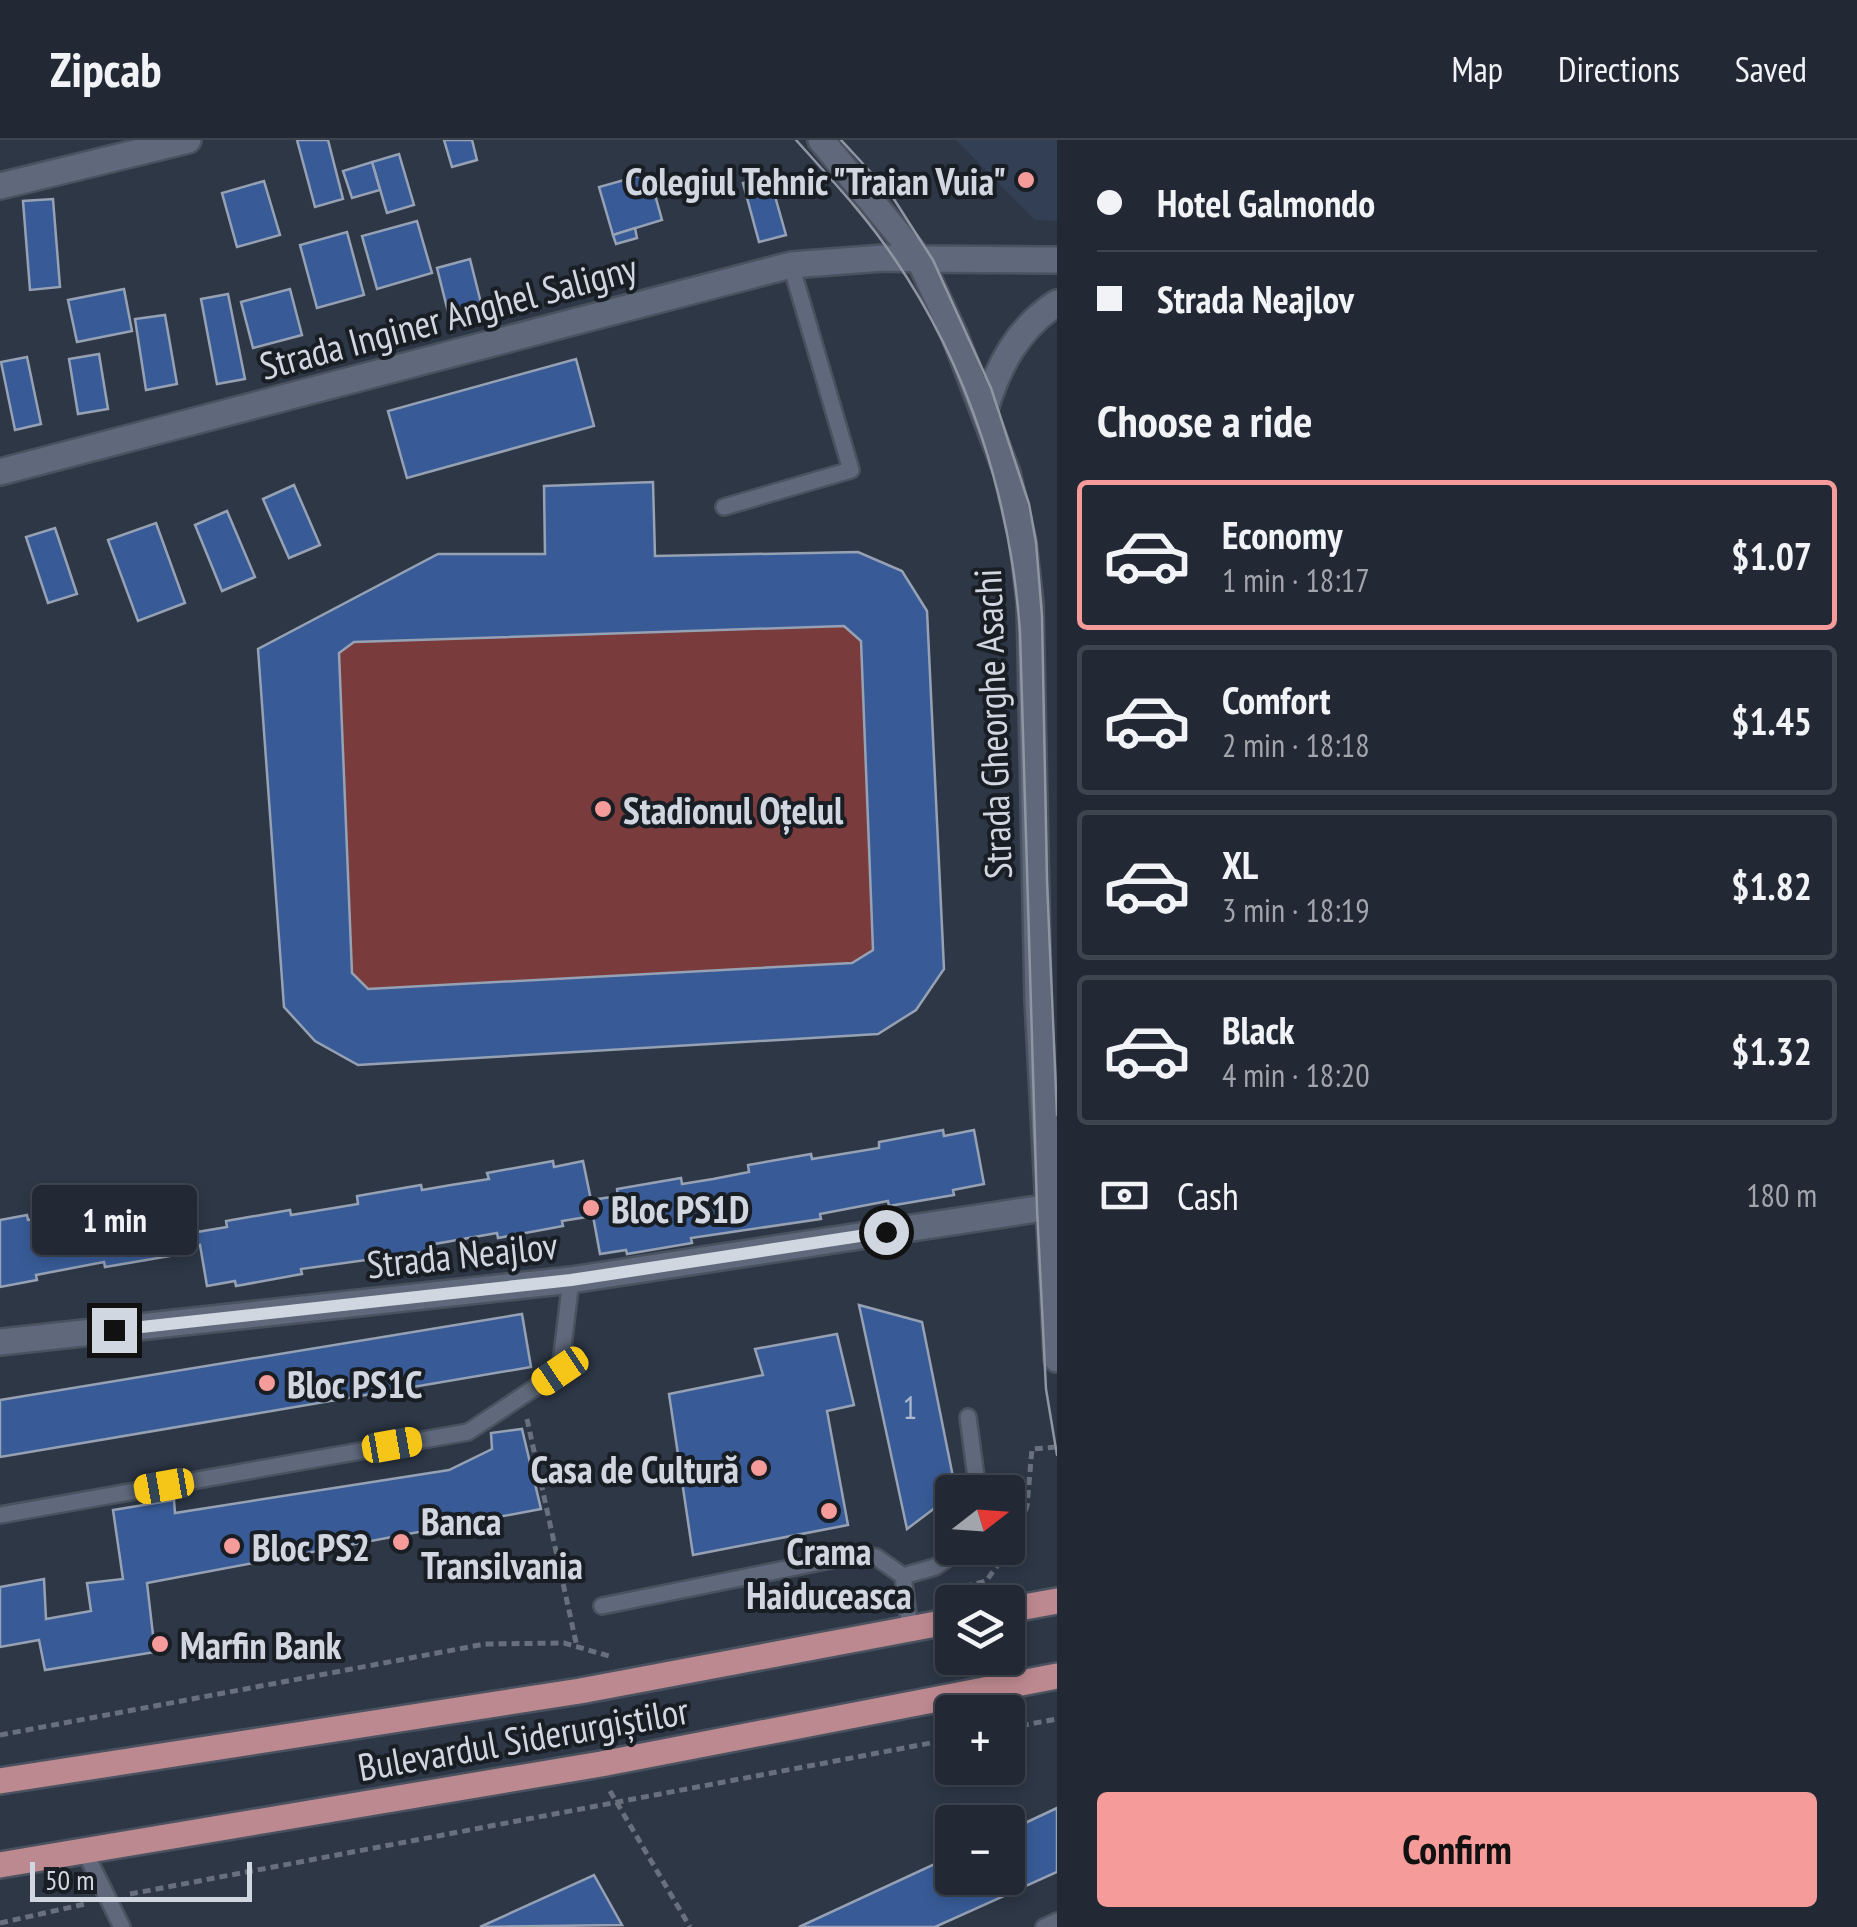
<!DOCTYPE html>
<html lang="en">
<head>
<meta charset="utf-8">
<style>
  :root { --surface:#222934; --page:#2e3540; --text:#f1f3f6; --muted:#a2a6ac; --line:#3f454f; --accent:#f59b9a }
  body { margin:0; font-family:"PT Sans Narrow",sans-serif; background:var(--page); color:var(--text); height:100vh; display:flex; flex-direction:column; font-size:38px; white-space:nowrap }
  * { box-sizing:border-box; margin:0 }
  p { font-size:32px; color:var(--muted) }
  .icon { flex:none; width:55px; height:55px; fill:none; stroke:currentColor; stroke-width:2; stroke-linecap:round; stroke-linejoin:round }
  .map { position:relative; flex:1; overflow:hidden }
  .drawer { display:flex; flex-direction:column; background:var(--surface); width:800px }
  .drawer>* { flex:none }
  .guide { display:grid; align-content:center; height:220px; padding:0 40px; background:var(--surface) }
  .needle { width:65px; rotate:73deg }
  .controls { position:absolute; left:935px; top:1335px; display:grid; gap:20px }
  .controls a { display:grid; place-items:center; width:90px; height:90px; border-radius:10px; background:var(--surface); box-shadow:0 5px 15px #0003,0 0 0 2px var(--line); font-size:50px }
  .scale { position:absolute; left:30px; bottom:25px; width:222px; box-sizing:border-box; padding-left:10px; border:5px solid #d1d7e1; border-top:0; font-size:28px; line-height:35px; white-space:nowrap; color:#d1d7e1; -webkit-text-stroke:8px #191e25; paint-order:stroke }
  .end { position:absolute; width:45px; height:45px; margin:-22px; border:12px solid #d1d7e1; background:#111; box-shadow:0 0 0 5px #111 }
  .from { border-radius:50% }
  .bubble { position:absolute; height:70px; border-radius:10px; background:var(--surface); box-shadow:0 5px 15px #0003,0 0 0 2px var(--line); font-size:32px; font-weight:800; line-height:70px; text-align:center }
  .car { position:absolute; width:30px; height:60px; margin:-30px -15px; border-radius:12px; box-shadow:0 0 8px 2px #0007; background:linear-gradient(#f5c518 24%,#345 0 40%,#f5c518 0 76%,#345 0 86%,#f5c518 0) }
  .guide b { display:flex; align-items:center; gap:35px; height:95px; font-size:38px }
  .guide b+b { border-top:2px solid var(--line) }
  .guide i { width:25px; height:25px; background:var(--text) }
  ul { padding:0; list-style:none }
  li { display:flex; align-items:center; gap:30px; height:150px; margin:0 20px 15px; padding:0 20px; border:5px solid var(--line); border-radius:10px }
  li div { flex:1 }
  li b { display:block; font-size:38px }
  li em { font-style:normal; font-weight:800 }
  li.active { border-color:var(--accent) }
  li>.icon { width:90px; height:90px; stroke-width:1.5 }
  h2 { padding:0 40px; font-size:45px; line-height:120px }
  .pay { display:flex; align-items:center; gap:25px; height:110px; padding:0 40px; font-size:38px }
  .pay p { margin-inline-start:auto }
  .action { display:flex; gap:20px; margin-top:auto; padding:20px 40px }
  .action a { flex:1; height:115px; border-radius:10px; background:var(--accent); color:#111; font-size:40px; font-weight:800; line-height:115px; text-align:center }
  header { display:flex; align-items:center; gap:60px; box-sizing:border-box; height:140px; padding:0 50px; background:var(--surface); border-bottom:2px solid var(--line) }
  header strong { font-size:48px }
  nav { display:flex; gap:55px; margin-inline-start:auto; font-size:35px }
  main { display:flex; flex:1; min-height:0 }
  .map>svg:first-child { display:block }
  .built { fill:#333f54 }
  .green { fill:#7a3b3c }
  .building { fill:#385b97; stroke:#96a2b4; stroke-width:2.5; fill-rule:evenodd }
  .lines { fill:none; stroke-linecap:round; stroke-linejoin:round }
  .service-casing { stroke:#4a525f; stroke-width:20 }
  .minor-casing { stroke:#4a525f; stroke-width:30 }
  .tertiary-casing { stroke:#4a525f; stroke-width:30 }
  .primary-casing { stroke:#4a525f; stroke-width:30 }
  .path { stroke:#68707d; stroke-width:5; stroke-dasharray:8 5; stroke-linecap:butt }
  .service { stroke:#5f697b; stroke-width:15 }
  .minor { stroke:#5f697b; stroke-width:25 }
  .tertiary { stroke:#5f697b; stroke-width:25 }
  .primary { stroke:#bd8990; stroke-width:25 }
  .tram { stroke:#8e96a2; stroke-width:2.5 }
  .route { stroke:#d1d7e1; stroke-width:12 }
  .poi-dot { fill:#f59b9a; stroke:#191e25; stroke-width:4 }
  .labels { text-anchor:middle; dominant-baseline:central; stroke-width:8; stroke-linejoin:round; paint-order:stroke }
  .number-label { font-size:32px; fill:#abb8ce }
  .poi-label { font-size:38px; font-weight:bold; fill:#d1d7e1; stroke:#191e25; text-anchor:start }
  .street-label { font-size:38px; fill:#d1d7e1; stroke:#191e25 }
</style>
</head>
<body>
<header>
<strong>Zipcab</strong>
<nav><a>Map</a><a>Directions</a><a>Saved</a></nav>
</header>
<main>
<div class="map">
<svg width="1057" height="1787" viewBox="0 0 1057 1787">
  <rect width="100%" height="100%" fill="#2d3746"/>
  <polygon class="built" points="956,0 1057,0 1057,81 1035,80"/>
  <polygon class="green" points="653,342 655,416 858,412 902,431 927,471 944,829 916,870 878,894 358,925 315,901 284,867 258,509 438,414 544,414 544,346"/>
  <g class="building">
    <polygon points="297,0 328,0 343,59 315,67"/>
    <polygon points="444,0 472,0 477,20 452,27"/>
    <polygon points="399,14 414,65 387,73 372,22"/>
    <polygon points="372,22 380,50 352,58 343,31"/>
    <polygon points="649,33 662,80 613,95 599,47"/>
    <polygon points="769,35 786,95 759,102 743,43"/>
    <polygon points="264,41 280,95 237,107 222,53"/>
    <polygon points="53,59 60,147 30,150 23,61"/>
    <polygon points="417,81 432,133 377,149 362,96"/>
    <polygon points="635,88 637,98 616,104 613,95"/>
    <polygon points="347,92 364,155 317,168 300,105"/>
    <polygon points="470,119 481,163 448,172 437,128"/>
    <polygon points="124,149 132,191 77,202 68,160"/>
    <polygon points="290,149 302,195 253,208 241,162"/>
    <polygon points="228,154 245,239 217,244 201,159"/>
    <polygon points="165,175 177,244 146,250 135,179"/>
    <polygon points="99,214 108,269 78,274 69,219"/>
    <polygon points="27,217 41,284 15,290 1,222"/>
    <polygon points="576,219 594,286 407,338 388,271"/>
    <path d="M653,342L655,416L858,412L902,431L927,471L944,829L916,870L878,894L358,925L315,901L284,867L258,509L438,414H545L544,346ZM844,486L861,501L873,810L852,823L368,849L352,833L339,513L354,502Z"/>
    <polygon points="294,345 320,405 289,418 263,359"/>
    <polygon points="227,371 255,437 222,451 195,385"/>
    <polygon points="156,383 185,463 138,481 108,400"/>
    <polygon points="55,388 77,454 48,463 26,397"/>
    <polygon points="943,990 944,996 974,990 984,1044 953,1050 954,1055 889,1066 888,1061 820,1074 821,1079 691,1098 692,1103 627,1114 626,1110 600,1114 593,1076 562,1081 563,1086 498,1098 497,1093 429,1105 431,1111 301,1129 302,1134 236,1146 235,1141 207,1146 200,1105 169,1111 170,1116 105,1127 104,1122 36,1135 37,1140 0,1147 0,1080 27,1075 28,1080 95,1068 95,1063 159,1051 160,1057 190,1051 197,1092 227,1087 226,1081 290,1070 291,1075 358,1064 357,1056 421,1045 422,1050 451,1045 489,1039 487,1033 553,1021 554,1027 583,1021 591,1060 618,1056 617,1049 681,1038 682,1044 713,1039 749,1032 748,1025 811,1014 812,1019 842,1014 879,1008 879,1002"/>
    <polygon points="859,1165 922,1182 956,1352 907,1389"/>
    <polygon points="522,1174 531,1227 0,1317 0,1260"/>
    <polygon points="837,1194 854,1265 827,1271 848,1385 693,1415 669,1254 763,1235 755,1209"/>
    <polygon points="522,1289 541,1369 147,1443 155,1512 45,1530 39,1500 0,1507 0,1447 44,1439 46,1479 91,1471 87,1443 123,1439 113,1370 174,1360 175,1373 449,1330 492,1309 491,1293"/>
    <polygon points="1057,1668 1057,1732 935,1787 799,1787 952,1716 952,1738 1008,1738 1008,1691"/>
    <polygon points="594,1735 622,1785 480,1787"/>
  </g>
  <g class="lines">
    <g class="service-casing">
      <g id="service">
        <polyline points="724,367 851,330 791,125"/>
        <polyline points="968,1277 978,1352"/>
        <polyline points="0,1375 468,1292 560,1231 571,1140"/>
        <polyline points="602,1466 860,1414 876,1417 903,1436"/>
        <polyline points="910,1489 903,1436 935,1427 963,1408"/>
        <polyline points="84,1710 122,1787"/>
        <polyline points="1044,1787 1057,1781"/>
      </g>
    </g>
    <g class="minor-casing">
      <g id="minor">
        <polyline points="0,46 188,0"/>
        <polyline points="0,332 791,125 883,118 919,119"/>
        <polyline points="0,1202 571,1140 1037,1069 1048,1071"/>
      </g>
    </g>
    <g class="tertiary-casing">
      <g id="tertiary">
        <polyline points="821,0 919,119 954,194 1007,333 1023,402 1030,463 1038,861 1057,1219"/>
        <polyline points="919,119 1057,120"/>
        <path d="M985,269C998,226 1018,188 1057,163"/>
      </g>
    </g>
    <g class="primary-casing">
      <g id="primary">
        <polyline points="1008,1470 1057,1461"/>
        <polyline points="0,1641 580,1551 952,1481"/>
        <polyline points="0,1725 601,1624 1057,1536"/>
      </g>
    </g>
    <g class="path">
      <polyline points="527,1279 577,1507"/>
      <polyline points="939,1453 986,1441 1014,1403 1027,1366 1032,1309 1057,1307"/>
      <polyline points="1008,1588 1057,1579"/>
      <polyline points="0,1595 485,1504 564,1503 609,1516"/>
      <polyline points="610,1651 690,1787"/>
      <polyline points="130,1754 952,1599"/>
      <polyline points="0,1783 85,1764"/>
    </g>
    <use href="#service" class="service"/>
    <use href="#minor" class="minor"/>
    <use href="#tertiary" class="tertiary"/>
    <use href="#primary" class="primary"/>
    <g class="tram">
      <path d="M796,0C830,38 866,76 894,118C969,227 1011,362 1020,492L1037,1069L1046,1249L1057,1315"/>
      <polyline points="841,0 890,53 933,120 991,248 1029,364 1036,402 1042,476 1047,741 1057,975"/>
    </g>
  </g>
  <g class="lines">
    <polyline class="route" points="114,1190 571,1140 886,1092"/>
  </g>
  <g class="poi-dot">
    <circle cx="1026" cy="40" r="10"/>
    <circle cx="603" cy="669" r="10"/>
    <circle cx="591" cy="1068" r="10"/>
    <circle cx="267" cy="1243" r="10"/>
    <circle cx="759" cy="1328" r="10"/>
    <circle cx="829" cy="1371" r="10"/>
    <circle cx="401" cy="1402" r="10"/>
    <circle cx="232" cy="1406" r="10"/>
    <circle cx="160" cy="1504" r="10"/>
  </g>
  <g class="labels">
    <g class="number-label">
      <text x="910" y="1267">1</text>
    </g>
    <g class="poi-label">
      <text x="1006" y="40" text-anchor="end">Colegiul Tehnic "Traian Vuia"</text>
      <text x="623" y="669">Stadionul Oțelul</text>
      <text x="611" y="1068">Bloc PS1D</text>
      <text x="287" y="1243">Bloc PS1C</text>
      <text x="739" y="1328" text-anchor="end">Casa de Cultură</text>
      <text x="421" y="1380">Banca<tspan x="421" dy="44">Transilvania</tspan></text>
      <text x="252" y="1406">Bloc PS2</text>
      <text x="829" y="1410" text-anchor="middle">Crama<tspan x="829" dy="44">Haiduceasca</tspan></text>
      <text x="180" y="1504">Marfin Bank</text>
    </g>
    <g class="street-label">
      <text transform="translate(448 176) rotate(-15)">Strada Inginer Anghel Saligny</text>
      <text transform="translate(992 584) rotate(-92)">Strada Gheorghe Asachi</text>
      <text transform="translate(462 1114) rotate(-6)">Strada Neajlov</text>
      <text transform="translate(523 1598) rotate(-10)">Bulevardul Siderurgiștilor</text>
    </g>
  </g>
</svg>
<div class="controls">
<a><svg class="needle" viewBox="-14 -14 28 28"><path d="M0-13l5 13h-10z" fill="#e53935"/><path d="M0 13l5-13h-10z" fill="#a2a6ac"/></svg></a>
<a><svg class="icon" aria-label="layers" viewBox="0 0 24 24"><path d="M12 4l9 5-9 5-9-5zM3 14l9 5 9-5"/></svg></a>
<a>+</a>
<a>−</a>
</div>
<div class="scale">50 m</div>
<i class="end from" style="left:886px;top:1092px"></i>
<i class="end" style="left:114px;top:1190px"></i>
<div class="bubble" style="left:32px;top:1045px;width:165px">1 min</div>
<i class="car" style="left:560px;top:1231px;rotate:236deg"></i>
<i class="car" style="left:392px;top:1305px;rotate:80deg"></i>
<i class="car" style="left:164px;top:1346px;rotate:260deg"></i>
</div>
<section class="drawer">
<div class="guide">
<b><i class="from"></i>Hotel Galmondo</b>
<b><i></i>Strada Neajlov</b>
</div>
<h2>Choose a ride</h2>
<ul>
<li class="active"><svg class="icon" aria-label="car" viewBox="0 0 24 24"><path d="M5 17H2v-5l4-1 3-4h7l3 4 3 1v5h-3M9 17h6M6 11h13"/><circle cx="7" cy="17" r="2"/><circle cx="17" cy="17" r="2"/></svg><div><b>Economy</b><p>1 min · 18:17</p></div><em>$1.07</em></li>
<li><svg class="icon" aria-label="car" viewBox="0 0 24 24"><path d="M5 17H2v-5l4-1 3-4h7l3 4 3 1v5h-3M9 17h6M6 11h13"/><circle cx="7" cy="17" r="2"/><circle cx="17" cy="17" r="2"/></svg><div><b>Comfort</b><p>2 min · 18:18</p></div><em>$1.45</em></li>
<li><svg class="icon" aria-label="car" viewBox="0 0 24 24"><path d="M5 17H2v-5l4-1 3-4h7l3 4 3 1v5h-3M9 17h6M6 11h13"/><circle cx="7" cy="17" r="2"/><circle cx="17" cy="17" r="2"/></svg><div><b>XL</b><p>3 min · 18:19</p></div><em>$1.82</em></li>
<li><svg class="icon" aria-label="car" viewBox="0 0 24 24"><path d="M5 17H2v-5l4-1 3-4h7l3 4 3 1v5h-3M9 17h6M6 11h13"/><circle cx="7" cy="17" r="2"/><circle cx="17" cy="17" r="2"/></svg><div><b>Black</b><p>4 min · 18:20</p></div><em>$1.32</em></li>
</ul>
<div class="pay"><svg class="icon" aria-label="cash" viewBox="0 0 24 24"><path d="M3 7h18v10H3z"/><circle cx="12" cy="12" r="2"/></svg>Cash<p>180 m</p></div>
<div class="action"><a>Confirm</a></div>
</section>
</main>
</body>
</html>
